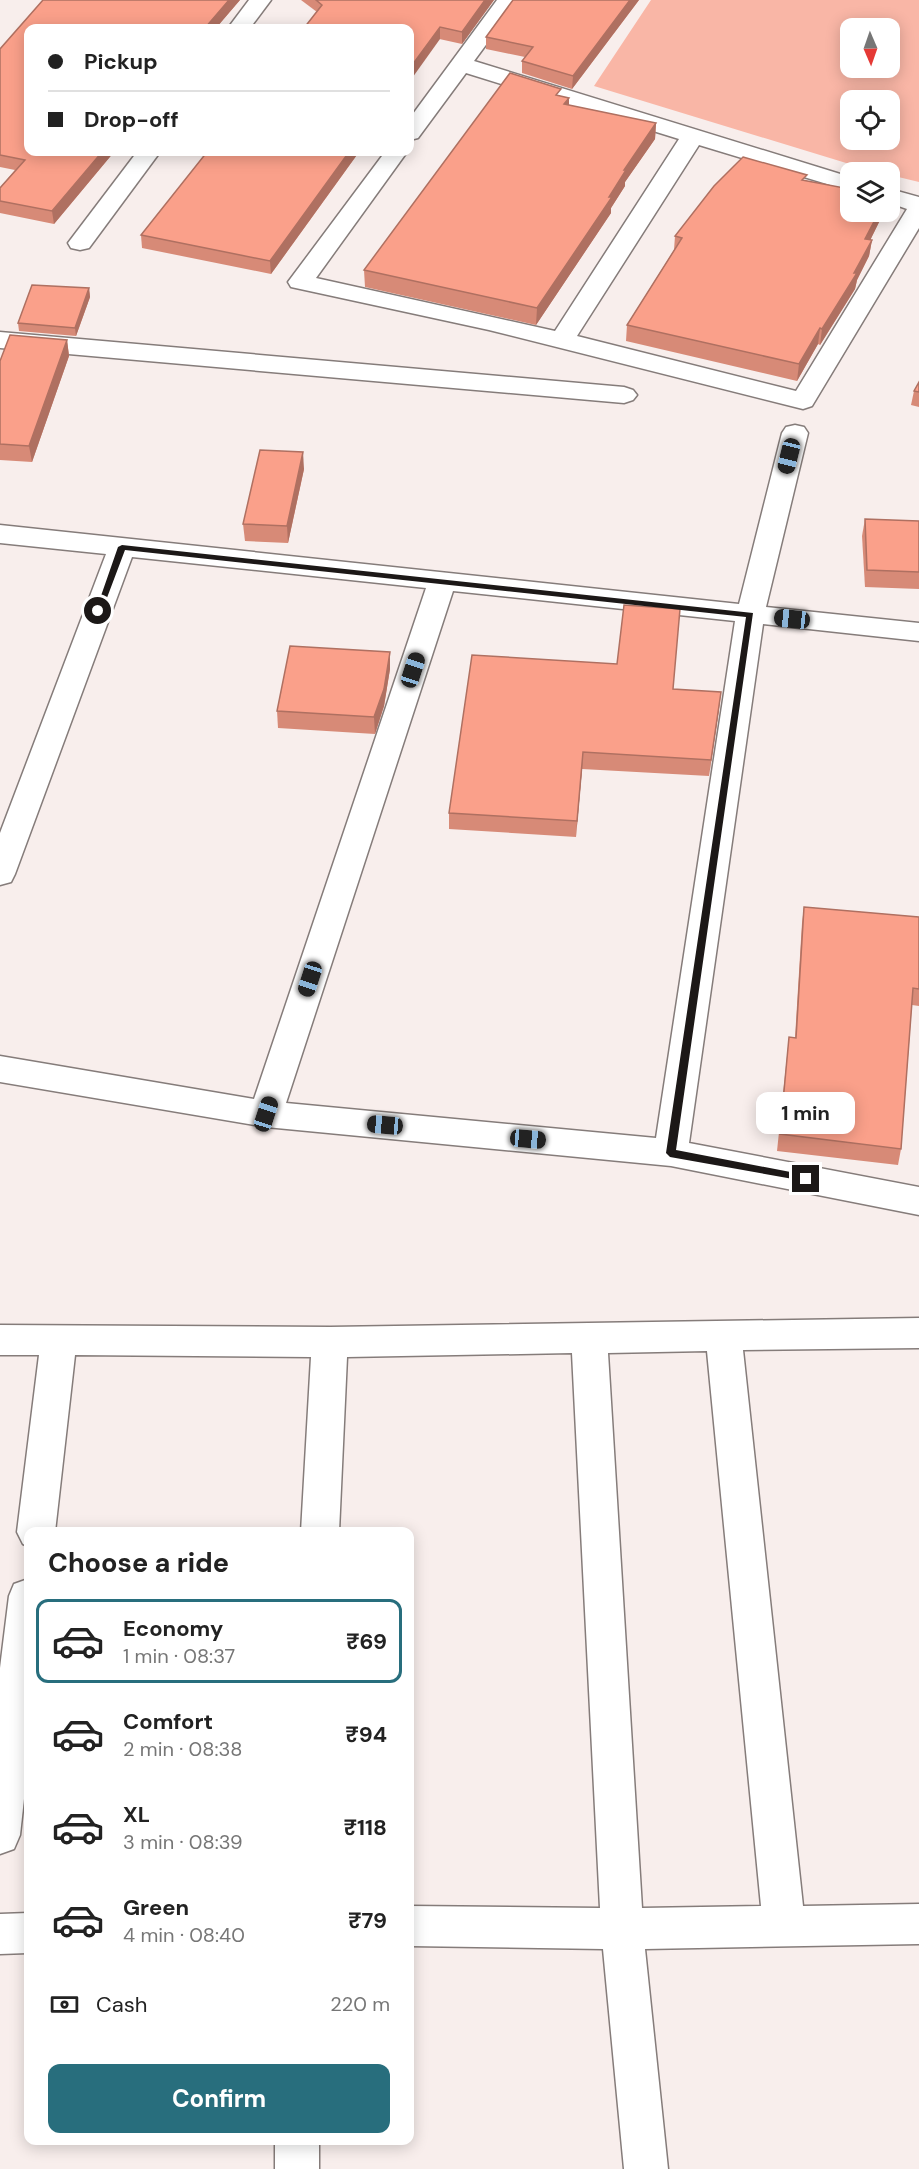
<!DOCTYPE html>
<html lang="en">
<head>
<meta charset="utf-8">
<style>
  :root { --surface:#fff; --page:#f2f2f2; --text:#222; --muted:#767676; --line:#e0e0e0; --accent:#286e7d }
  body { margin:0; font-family:"DM Sans",sans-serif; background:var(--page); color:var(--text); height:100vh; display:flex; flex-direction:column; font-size:22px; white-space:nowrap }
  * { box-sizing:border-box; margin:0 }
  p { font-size:20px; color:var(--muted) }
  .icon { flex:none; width:33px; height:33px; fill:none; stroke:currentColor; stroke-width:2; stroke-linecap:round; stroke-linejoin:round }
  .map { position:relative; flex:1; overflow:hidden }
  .details { position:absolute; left:24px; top:1527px; width:390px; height:618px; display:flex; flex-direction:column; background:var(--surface); border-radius:12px; box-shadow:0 3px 15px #0003 }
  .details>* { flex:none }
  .top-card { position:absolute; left:24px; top:24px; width:390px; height:132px; border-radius:12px; box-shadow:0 3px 15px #0003; display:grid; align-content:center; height:132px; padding:0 24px; background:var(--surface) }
  .needle { width:39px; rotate:178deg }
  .buttons { position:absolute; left:840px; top:18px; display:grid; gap:12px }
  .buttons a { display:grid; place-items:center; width:60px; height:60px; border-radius:12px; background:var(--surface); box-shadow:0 3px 15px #0003; font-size:30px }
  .end { position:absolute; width:27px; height:27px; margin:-14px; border:8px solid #1c1817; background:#fff; box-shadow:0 0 0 3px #fff }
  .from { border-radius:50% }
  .bubble { position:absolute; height:42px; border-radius:12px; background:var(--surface); box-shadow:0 3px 15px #0003; font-size:20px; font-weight:700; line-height:42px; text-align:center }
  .car { position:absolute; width:18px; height:36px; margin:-18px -9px; border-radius:8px; box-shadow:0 0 4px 2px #0007; background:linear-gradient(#222 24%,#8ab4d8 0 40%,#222 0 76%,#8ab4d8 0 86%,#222 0) }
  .top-card b { display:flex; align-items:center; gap:21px; height:57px; font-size:22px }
  .top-card b+b { border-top:2px solid var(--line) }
  .top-card i { width:15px; height:15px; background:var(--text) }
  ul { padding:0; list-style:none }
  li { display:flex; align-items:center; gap:18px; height:84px; margin:0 12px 9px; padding:0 12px; border:3px solid transparent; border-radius:12px }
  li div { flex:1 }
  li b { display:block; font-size:22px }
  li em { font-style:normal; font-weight:700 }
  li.current { border-color:var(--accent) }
  li>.icon { width:54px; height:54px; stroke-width:1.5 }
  h2 { padding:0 24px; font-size:27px; line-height:72px }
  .pay { display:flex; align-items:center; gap:15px; height:66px; padding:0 24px; font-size:22px }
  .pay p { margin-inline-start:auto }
  .button { display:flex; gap:12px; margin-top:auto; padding:12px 24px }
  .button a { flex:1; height:69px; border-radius:12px; background:var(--accent); color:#fff; font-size:24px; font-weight:700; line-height:69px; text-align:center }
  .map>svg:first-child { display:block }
  .green { fill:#f9b6a6; fill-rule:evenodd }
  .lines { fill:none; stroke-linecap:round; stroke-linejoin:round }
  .minor-casing { stroke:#857c7a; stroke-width:3 }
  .minor { fill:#fff; fill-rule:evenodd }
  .wall { fill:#d78a77 }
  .shaded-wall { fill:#af7061 }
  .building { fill:#faa08a; stroke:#af7061; stroke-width:1.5 }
  .route { fill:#1c1817 }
</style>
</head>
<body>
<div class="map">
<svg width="919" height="2169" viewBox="0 0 919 2169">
  <rect width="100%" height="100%" fill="#f8eeec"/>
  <path class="green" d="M651,0H919V182L890,175V172L869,170L594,86ZM850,28H890V68H850ZM850,100H890V140H850Z"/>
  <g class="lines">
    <g class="minor-casing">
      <g id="minor">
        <polygon points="249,0 271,0 250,28 228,28"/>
        <polygon points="497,0 519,0 474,61 850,177 850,191 699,145 577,336 796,391 907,209 890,203 890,189 919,197 919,228 812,406 803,409 489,330 291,287 288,282 385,152 407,152 316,278 555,331 679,139 466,73 418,138 410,140 410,118"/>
        <polygon points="137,152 160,152 89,248 80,250 71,248 68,243"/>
        <polygon points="0,332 624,387 633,390 637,395 633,400 624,403 0,348"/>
        <path d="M795,425L804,427L808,433L766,607L919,623V641L763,624L689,1143L919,1187V1215L671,1166L266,1127L0,1082V1056L254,1099L426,588L132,557L15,874L11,882L0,885V833L106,554L0,543V525L739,604L782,433L786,427ZM453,591L735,621L656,1138L286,1103Z"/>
        <path d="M919,1318V1348L743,1350L803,1906L919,1904V1944L645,1949L668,2169H624L603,1949L410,1946V1906L600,1908L572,1353L347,1357L339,1532H301L311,1357L75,1355L55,1532H28V1546L23,1544L17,1532L39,1355H0V1325L330,1327ZM707,1351L761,1906L642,1908L608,1353Z"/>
        <polygon points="28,1579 28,1763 20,1835 14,1849 0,1854 0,1668 9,1596 14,1584"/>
        <polygon points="28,1913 28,1953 0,1954 0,1914"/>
        <rect x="275" y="2140" width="44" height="29"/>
      </g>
    </g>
    <use href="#minor" class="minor"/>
  </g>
  <g class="wall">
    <polygon points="43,0 240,0 216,28 28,28 28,152 114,152 54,224 0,213 0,188 15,170 0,167 0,49"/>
    <polygon points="301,0 494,0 462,44 317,12"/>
    <polygon points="513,0 639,0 572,89 522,73 522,61 525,57 486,49 486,37"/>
    <polygon points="560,96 569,105 656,123 655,139 625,182 625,186 611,208 611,213 536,325 365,287 364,270"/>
    <polygon points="207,152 359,152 271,274 142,248 141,235"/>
    <polygon points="806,181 850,212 884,212 870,240 872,240 869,256 857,280 855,289 820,345 818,344 797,381 626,341 627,325 674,250 675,236"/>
    <polygon points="89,288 90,297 76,336 19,331 18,323"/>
    <polygon points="67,340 69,356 32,462 0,460 0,361"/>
    <polygon points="919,382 919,407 911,405 914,391"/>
    <polygon points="304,469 288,543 245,541 243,524"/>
    <polygon points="865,519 919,521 919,589 865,587 862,536"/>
    <polygon points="390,652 390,669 384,706 375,734 278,728 277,711"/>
    <polygon points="674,689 719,709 709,776 582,769 576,837 449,829 449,813"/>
    <polygon points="804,907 919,917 919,1006 912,1005 901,1149 898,1165 777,1151 789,1037 795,1038 802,923"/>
  </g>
  <g class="shaded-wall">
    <polygon points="229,0 240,0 216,28 205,28"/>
    <polygon points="485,0 494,0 462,44 462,32"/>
    <polygon points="630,0 639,0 572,89 573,76"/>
    <polygon points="440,27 440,39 410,81 410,68"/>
    <polygon points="569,98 569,113 564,104"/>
    <polygon points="656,123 655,139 625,182 625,186 611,208 611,213 536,325 537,308 609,197 624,170"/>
    <polygon points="102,152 114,152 54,224 52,211"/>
    <polygon points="349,152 359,152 271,274 270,261"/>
    <polygon points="879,212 884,212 863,255 865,239"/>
    <polygon points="872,240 869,256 857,280 855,289 820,345 822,329"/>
    <polygon points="89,288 90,297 76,336 75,328"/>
    <polygon points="820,328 818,344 797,381 799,364"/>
    <polygon points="67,340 69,356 32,462 29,446"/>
    <polygon points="303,452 304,469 288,543 287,526"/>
    <polygon points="390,652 390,669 384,706 375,734 374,717"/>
    <polygon points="721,692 719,709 709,776 711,760"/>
    <polygon points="583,752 582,769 576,837 577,821"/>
  </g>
  <g class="building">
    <polygon points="43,0 229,0 205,28 28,28 28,152 102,152 52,211 0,201 0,188 25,160 0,155 0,49"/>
    <polygon points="316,0 485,0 462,32 440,27 410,68 410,28 304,28 322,5"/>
    <polygon points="513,0 630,0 573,76 522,61 533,47 486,37"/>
    <polygon points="510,73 561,89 556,95 569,98 564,104 656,123 624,170 626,170 609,197 612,197 537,308 364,270"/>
    <polygon points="207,152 349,152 270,261 141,235"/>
    <polygon points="743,157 807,175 802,180 850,189 850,212 879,212 865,239 872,240 854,273 857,273 822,329 820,328 799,364 627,325 682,238 675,236 714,186"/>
    <polygon points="32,285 89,288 75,328 18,323"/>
    <polygon points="10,335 67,340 29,446 0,444 0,361"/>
    <polygon points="919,382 919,392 914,391"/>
    <polygon points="260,450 303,452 287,526 243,524"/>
    <polygon points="865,519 919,521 919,572 867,570"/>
    <polygon points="624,605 680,609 673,689 721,692 711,760 583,752 577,821 449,813 472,655 617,664"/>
    <polygon points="290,646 390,652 384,689 374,717 277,711"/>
    <polygon points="804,907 919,917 919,989 913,988 901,1149 780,1134 789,1037 796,1038"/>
  </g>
  <polygon class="route" points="122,545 753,613 676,1150 806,1175 811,1179 810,1182 670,1157 666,1153 746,617 125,550 102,611 95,613 118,547"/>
</svg>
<div class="buttons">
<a><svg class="needle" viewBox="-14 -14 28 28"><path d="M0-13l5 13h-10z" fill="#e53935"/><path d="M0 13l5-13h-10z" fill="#767676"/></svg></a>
<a><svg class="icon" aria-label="locate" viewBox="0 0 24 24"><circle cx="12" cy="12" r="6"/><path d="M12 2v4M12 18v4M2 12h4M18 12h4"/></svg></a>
<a><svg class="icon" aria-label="layers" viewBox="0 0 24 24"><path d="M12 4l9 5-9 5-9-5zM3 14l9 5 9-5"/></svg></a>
</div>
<i class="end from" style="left:98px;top:611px"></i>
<i class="end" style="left:806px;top:1179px"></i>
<div class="bubble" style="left:756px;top:1092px;width:99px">1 min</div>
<i class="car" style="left:789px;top:456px;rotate:194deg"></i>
<i class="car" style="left:792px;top:619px;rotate:276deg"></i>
<i class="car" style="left:413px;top:670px;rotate:18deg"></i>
<i class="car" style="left:310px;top:979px;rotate:198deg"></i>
<i class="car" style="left:266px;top:1114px;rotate:18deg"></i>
<i class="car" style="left:385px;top:1125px;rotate:275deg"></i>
<i class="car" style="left:528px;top:1139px;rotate:95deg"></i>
<div class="top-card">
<b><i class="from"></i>Pickup</b>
<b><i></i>Drop-off</b>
</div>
<section class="details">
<h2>Choose a ride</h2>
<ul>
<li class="current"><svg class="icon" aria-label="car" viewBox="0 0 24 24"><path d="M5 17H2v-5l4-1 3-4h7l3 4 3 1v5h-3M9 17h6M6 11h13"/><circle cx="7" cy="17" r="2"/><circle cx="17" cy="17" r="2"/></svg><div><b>Economy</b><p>1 min · 08:37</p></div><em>₹69</em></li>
<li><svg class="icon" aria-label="car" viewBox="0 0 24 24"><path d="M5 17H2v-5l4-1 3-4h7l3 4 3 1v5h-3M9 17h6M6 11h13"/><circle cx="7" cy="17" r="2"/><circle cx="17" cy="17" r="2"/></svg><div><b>Comfort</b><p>2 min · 08:38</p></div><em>₹94</em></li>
<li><svg class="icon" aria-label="car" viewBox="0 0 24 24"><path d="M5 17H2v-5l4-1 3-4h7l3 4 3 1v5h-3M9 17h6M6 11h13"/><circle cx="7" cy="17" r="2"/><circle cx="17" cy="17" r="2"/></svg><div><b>XL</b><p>3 min · 08:39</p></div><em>₹118</em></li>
<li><svg class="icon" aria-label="car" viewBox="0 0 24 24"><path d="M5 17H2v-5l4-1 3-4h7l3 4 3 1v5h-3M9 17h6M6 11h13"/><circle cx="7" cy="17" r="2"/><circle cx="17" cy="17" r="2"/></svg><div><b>Green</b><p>4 min · 08:40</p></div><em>₹79</em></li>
</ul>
<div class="pay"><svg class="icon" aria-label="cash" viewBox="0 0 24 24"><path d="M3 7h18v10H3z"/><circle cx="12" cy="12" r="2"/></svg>Cash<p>220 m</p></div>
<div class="button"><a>Confirm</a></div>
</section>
</div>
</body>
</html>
